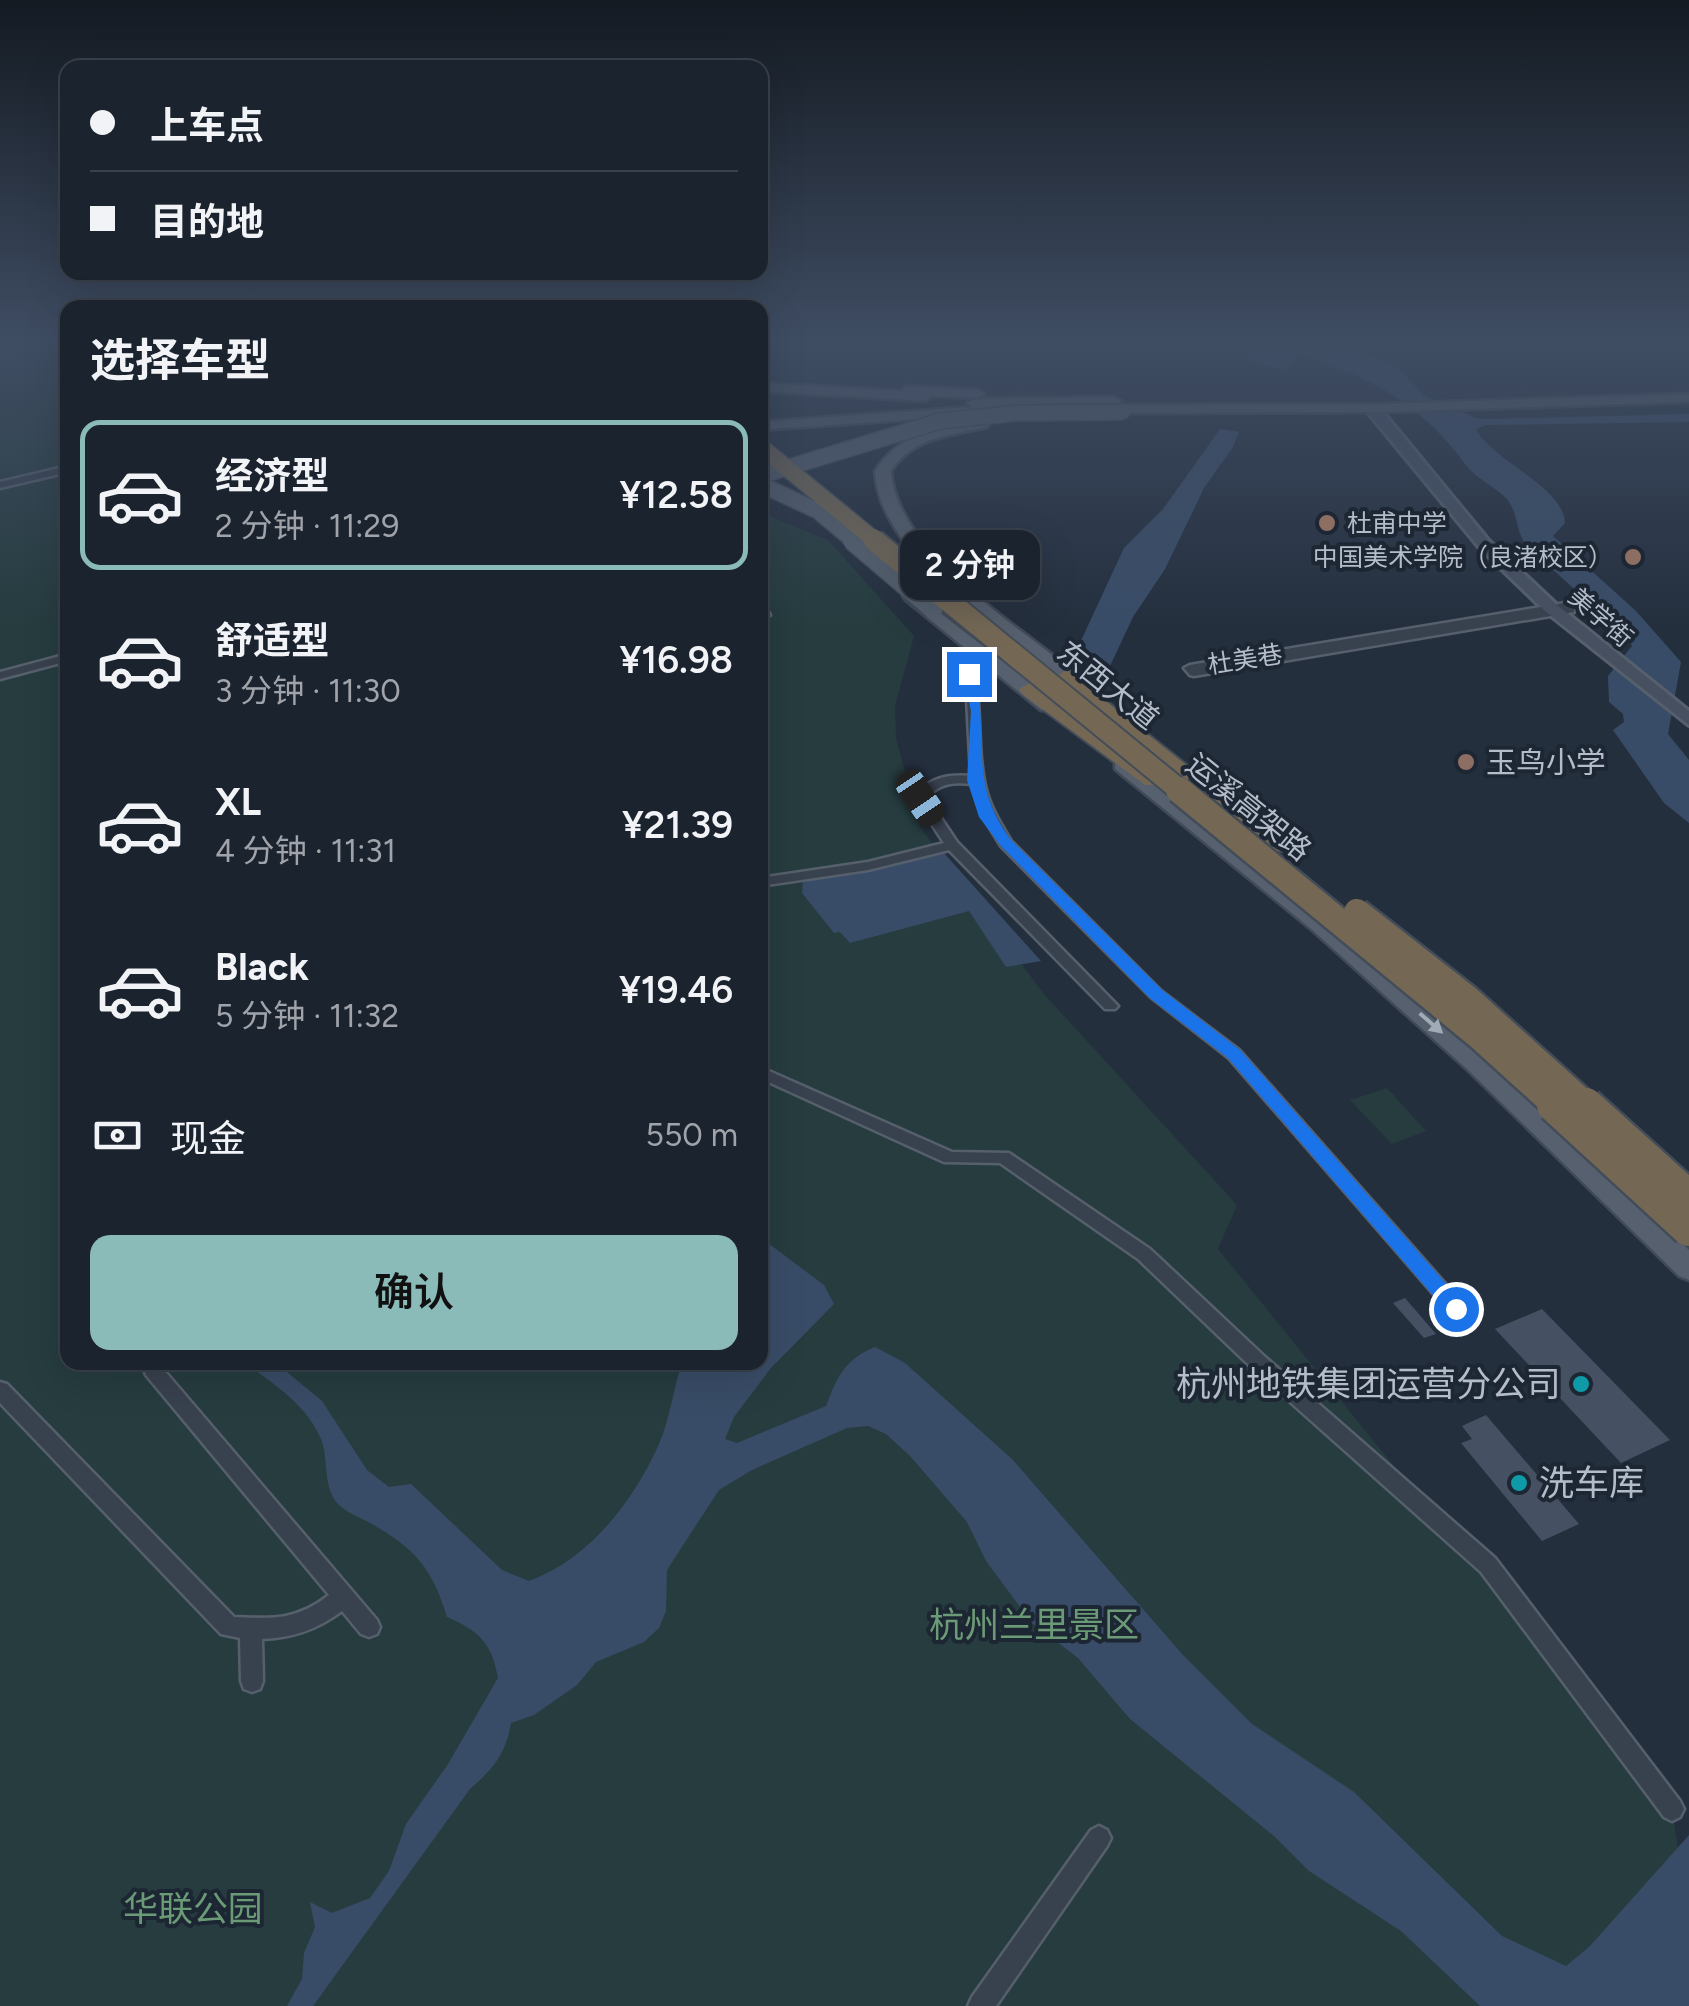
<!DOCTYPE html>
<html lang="zh">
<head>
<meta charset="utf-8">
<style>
  :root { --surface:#1b232e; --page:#282f3a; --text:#f1f3f6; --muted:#a0a4aa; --line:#39404a; --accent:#8bbbb9 }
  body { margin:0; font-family:Figtree,"Noto Sans SC",sans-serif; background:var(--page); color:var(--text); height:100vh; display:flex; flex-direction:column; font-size:38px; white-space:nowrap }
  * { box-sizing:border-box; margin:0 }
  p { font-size:32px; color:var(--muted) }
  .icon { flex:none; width:55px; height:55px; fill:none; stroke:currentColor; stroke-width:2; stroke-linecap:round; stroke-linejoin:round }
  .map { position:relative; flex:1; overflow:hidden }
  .details { position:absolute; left:60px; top:300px; width:708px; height:1070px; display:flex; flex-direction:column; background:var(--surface); border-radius:20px; box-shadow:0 10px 40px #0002,0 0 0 2px var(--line) }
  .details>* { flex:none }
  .guide { position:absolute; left:60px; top:60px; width:708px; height:220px; border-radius:20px; box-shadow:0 10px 40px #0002,0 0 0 2px var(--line); display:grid; align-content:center; height:220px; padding:0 30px; background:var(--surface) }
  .end { position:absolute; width:45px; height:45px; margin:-22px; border:12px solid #1a73e8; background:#fff; box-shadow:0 0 0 5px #fff }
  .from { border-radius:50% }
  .bubble { position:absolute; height:70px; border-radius:20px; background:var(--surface); box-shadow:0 10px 40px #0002,0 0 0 2px var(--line); font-size:32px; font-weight:600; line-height:70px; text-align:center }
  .car { position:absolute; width:30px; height:60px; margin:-30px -15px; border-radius:12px; box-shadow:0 0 8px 2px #0007; background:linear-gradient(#222 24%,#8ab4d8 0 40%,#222 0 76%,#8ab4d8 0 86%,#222 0) }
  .guide b { display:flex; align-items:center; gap:35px; height:95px; font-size:38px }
  .guide b+b { border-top:2px solid var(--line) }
  .guide i { width:25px; height:25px; background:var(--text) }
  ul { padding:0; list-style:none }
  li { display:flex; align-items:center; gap:30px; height:150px; margin:0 20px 15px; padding:0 10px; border:5px solid transparent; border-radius:20px }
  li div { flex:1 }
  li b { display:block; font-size:38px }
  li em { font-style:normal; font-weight:600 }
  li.selected { border-color:var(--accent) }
  li>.icon { width:90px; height:90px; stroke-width:1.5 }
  h2 { padding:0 30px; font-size:45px; line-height:120px }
  .pay { display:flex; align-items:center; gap:25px; height:110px; padding:0 30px; font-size:38px }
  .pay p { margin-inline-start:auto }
  .primary-button { display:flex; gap:20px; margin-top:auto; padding:20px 30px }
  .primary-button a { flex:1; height:115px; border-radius:20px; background:var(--accent); color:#111; font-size:40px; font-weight:600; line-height:115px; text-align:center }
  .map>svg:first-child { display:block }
  .green { fill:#263c3f }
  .water { fill:#394c67 }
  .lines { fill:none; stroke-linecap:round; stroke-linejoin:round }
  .stream { stroke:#394c67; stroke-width:2.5 }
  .building { fill:#455162 }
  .street-casing { stroke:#565f6c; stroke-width:5 }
  .secondary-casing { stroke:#565f6c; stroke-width:6 }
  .primary-casing { stroke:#414a57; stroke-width:5 }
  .highway-casing { stroke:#434c59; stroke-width:4 }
  .street { fill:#38414e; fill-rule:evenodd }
  .secondary { fill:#465061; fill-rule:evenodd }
  .primary { fill:#56606e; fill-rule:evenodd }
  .highway { fill:#746855; fill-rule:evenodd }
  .primary-bridge-far1-casing { stroke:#414a57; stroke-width:18; stroke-linecap:butt }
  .primary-bridge-casing { stroke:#414a57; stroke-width:22; stroke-linecap:butt }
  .highway-bridge-far3-casing { stroke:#434c59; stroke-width:19; stroke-linecap:butt }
  .highway-bridge-far2-casing { stroke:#434c59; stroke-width:25; stroke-linecap:butt }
  .highway-bridge-far1-casing { stroke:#434c59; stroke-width:31; stroke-linecap:butt }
  .highway-bridge-casing { stroke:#434c59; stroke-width:39; stroke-linecap:butt }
  .primary-bridge-far1 { stroke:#56606e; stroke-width:15 }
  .primary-bridge { stroke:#56606e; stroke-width:19 }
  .highway-bridge-far3 { stroke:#746855; stroke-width:16 }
  .highway-bridge-far2 { stroke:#746855; stroke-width:21 }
  .highway-bridge-far1 { stroke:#746855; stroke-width:26 }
  .highway-bridge { stroke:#746855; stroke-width:34 }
  .oneway { fill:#a1aab7 }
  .route { fill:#1a73e8 }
  .education-dot { fill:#8d6e63; stroke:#1d2633; stroke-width:4 }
  .culture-dot { fill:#0f9aa8; stroke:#1d2633; stroke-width:4 }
  .labels { text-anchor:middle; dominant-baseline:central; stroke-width:8; stroke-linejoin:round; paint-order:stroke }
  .far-poi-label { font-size:25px; fill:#b4bcc9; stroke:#1d2633; text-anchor:start }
  .far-street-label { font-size:25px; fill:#b4bcc9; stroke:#1d2633 }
  .street-label { font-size:30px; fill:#b4bcc9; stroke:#1d2633 }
  .poi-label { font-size:30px; fill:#b4bcc9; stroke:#1d2633; text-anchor:start }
  .near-poi-label { font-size:35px; fill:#b4bcc9; stroke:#1d2633; text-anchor:end }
  .near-park-label { font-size:35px; fill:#6b9a76; stroke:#1d2633 }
</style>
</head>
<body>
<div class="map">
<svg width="1689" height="2006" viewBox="0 0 1689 2006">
  <rect width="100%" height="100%" fill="#242f3e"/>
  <g class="green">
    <polygon points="0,343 67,343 68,1362 760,1362 760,512 829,541 914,636 895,706 896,738 920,827 1043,993 1237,1205 1218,1249 1672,1809 1689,1923 1689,2006 0,2006"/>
    <polygon points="1387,1088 1426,1131 1392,1144 1350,1100"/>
  </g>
  <g class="water">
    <path d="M1247,343H1341L1399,368L1423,395L1479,419L1689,414V422L1485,425L1476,430C1497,464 1563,486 1565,523L1553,536L1636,611L1681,662L1668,734L1689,760V823L1664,803L1613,730L1624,722L1623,714L1609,702L1608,676L1632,646L1627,637L1528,547C1515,533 1519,514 1507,499C1495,486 1476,479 1466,465C1421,404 1375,379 1300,354L1283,370L1248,360Z"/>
    <polygon points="1220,429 1239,432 1233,447 1204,488 1165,569 1133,617 1103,681 1072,660 1124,548 1163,509"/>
    <polygon points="943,852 1041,961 1006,967 969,911 850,943 840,932 834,933 802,893 803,879 872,870"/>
    <path d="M760,1237L824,1285L834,1304L771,1368L734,1417L725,1439L737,1443L826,1406C837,1377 845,1359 875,1347L905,1363L1012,1459L1183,1655L1252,1724L1354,1792L1502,1936L1566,1966L1590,1946L1689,1835V2006H1480L1401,1931L1309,1871L1274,1836L1130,1719L1078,1658L1032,1623L986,1561L967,1522L910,1456L886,1434L868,1426L847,1428L752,1470L719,1490L667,1570L666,1611L659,1628L644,1642L596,1662L577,1685L534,1715L511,1723C506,1754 493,1769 470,1789L313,2006H287L302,1979L304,1953L315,1927L310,1902L332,1913L370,1898L389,1871L406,1824L448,1764L498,1678C492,1643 479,1631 447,1617C433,1570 416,1549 372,1524C362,1518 347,1513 339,1505C322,1488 329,1458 321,1439C306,1404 274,1384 245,1363H276L322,1401L367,1470L389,1487L411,1484L502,1570L529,1581C589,1559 633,1502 659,1444C670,1419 673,1389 682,1363L760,1362Z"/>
  </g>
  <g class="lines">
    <polyline class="stream" points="58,343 68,351"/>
  </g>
  <g class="building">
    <polygon points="1405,1298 1436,1334 1424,1338 1393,1303"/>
    <polygon points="1542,1309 1670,1440 1621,1463 1495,1329"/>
    <polygon points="1486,1415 1579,1524 1542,1541 1461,1443 1472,1439 1462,1426"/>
  </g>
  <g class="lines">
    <g class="street-casing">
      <g id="street">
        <polygon points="68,466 68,472 0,488 0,482"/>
        <polygon points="1565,603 1574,608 1574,612 1194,676 1190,675 1184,668 1190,665"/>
        <polygon points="760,612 769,613 770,615 760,618"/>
        <polygon points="68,654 68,661 0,679 0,672"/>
        <path d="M969,671L975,674C982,714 976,763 989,799C994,814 1003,827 1011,841L1161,991L1239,1050L1463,1304L1466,1309L1463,1314L1457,1316L1451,1314L1229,1058L1151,997L1001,846L985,820L972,784C954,782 940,783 927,797L957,842L1115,1003L1118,1006L1115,1009H1105L949,850L868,870L760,886V878L868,862L944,843L914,797C928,778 947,774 971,776L967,699L963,674Z"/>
        <polygon points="760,1067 952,1152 1009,1153 1150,1249 1265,1357 1495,1558 1680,1801 1684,1809 1680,1817 1672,1821 1664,1817 1481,1572 1251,1367 1138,1259 1000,1163 944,1162 760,1078"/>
        <path d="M157,1362L377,1620L380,1627L377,1634L369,1637L361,1634L342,1611C318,1629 293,1638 262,1639L263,1681L260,1689L252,1692L244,1689L241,1681L240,1638L221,1634L0,1403V1382L7,1384L234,1617C273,1619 297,1620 329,1595L146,1375L144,1369L146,1363Z"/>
        <polygon points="1099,1826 1107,1830 1111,1838 1107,1846 996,2006 968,2006 972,1997 1091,1830"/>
      </g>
    </g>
    <g class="secondary-casing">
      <polygon id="secondary" points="1367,405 1377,405 1489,541 1557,605 1689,711 1689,725 1545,611 1479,547 1367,411"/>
    </g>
    <g class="primary-casing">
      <g id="primary">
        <polygon points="760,383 901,391 907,386 977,390 984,394 977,398 931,396 925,401 760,391"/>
        <polygon points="1689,394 1689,402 1382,412 1099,413 1092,409 1095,406 994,407 994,413 989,414 760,430 760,422 972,407 967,403 974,399 1114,397 1121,401 1117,405 1382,404"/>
        <path d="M982,420L989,424L987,427C951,435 912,437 891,471C896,551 1016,624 1074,672V680H1060C1000,630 879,554 875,471C899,433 940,426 982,420Z"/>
        <polygon points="912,591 1055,702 1055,710 1041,710 906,600 903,596"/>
        <polygon points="1122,759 1326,918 1486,1058 1689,1250 1689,1280 1679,1276 1468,1070 1310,928 1115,769 1115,761"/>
      </g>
    </g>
    <g class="highway-casing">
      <g id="highway">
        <polygon points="1067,670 1282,841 1285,846 1282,851 1264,851 1060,680 1056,676"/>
        <polygon points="1030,683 1161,775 1161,785 1145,785 1022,694 1019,689"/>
      </g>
    </g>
    <use href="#street" class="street"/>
    <use href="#secondary" class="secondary"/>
    <use href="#primary" class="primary"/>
    <use href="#highway" class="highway"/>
    <g class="primary-bridge-far1-casing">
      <g id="primary-bridge-far1">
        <polyline points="760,476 940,421 1018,413 1123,412"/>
        <polyline points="760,484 818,511 855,542"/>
      </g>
    </g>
    <g class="primary-bridge-casing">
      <polyline id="primary-bridge" points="852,540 933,609"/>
    </g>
    <g class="highway-bridge-far3-casing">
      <polyline id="highway-bridge-far3" points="760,446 877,542"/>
    </g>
    <g class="highway-bridge-far2-casing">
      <polyline id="highway-bridge-far2" points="874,540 1182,792"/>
    </g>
    <g class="highway-bridge-far1-casing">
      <g id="highway-bridge-far1">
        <polyline points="1179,790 1481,1038 1557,1107"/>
        <polyline points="1357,912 1467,998 1588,1107"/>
      </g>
    </g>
    <g class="highway-bridge-casing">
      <g id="highway-bridge">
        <polyline points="1554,1105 1689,1229"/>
        <polyline points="1586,1105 1689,1198"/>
      </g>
    </g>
    <use href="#primary-bridge-far1" class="primary-bridge-far1"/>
    <use href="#primary-bridge" class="primary-bridge"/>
    <use href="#highway-bridge-far3" class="highway-bridge-far3"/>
    <use href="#highway-bridge-far2" class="highway-bridge-far2"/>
    <use href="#highway-bridge-far1" class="highway-bridge-far1"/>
    <use href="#highway-bridge" class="highway-bridge"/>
  </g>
  <defs><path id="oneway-solid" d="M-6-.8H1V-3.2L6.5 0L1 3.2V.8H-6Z" transform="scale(2.5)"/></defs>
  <use class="oneway" href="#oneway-solid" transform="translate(1431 1023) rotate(41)"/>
  <linearGradient id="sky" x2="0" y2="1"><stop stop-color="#141a22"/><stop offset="0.55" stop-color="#3f4d63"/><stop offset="1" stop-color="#3f4d63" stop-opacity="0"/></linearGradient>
  <rect width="1689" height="624" fill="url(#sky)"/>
  <path class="route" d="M969,670L975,674C990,740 967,781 1011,840L1162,990L1240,1050L1463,1303V1315H1450L1228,1058L1150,998L1001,846L979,817L967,780L971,711L963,674Z"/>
  <g class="education-dot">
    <circle cx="1327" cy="523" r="10"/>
    <circle cx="1633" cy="557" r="10"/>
    <circle cx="1466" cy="762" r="10"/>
  </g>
  <g class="culture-dot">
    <circle cx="1581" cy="1384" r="10"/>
    <circle cx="1519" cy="1483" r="10"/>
  </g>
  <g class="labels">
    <g class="far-poi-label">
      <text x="1347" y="523">杜甫中学</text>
      <text x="1613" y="557" text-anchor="end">中国美术学院（良渚校区）</text>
    </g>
    <g class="far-street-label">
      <text transform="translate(1601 617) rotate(41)">美学街</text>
      <text transform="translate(1245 659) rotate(-9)">杜美巷</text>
    </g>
    <g class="street-label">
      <text transform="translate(1108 685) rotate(39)">东西大道</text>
      <text transform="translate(1249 807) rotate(39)">运溪高架路</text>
    </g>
    <g class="poi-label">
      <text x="1486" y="762">玉鸟小学</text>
    </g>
    <g class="near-poi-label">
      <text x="1561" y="1384">杭州地铁集团运营分公司</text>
      <text x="1539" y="1483" text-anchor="start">洗车库</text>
    </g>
    <g class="near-park-label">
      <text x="1034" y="1625">杭州兰里景区</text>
      <text x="193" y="1909">华联公园</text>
    </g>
  </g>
</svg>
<i class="end from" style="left:1456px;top:1309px"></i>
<i class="end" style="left:969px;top:674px"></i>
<div class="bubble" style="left:900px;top:530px;width:140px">2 分钟</div>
<i class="car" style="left:920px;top:798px;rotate:146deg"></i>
<div class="guide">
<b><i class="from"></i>上车点</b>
<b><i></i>目的地</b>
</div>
<section class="details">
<h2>选择车型</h2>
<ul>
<li class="selected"><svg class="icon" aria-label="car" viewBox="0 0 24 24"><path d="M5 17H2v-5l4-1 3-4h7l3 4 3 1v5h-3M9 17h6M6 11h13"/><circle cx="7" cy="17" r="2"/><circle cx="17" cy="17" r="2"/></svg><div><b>经济型</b><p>2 分钟 · 11:29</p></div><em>¥12.58</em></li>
<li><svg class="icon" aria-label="car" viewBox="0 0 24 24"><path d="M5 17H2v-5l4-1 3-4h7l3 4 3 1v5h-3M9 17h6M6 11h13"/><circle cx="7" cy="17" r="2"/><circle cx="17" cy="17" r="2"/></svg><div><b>舒适型</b><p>3 分钟 · 11:30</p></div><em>¥16.98</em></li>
<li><svg class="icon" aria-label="car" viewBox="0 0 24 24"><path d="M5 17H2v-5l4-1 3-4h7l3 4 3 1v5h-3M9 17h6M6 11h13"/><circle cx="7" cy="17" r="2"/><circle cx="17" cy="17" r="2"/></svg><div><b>XL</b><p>4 分钟 · 11:31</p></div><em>¥21.39</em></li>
<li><svg class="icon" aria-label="car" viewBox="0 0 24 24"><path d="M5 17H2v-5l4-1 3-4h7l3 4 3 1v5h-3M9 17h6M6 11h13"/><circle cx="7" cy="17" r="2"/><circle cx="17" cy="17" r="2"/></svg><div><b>Black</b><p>5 分钟 · 11:32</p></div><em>¥19.46</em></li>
</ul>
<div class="pay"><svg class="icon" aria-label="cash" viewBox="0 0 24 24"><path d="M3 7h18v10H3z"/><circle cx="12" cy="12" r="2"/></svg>现金<p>550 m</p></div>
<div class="primary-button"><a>确认</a></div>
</section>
</div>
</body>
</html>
